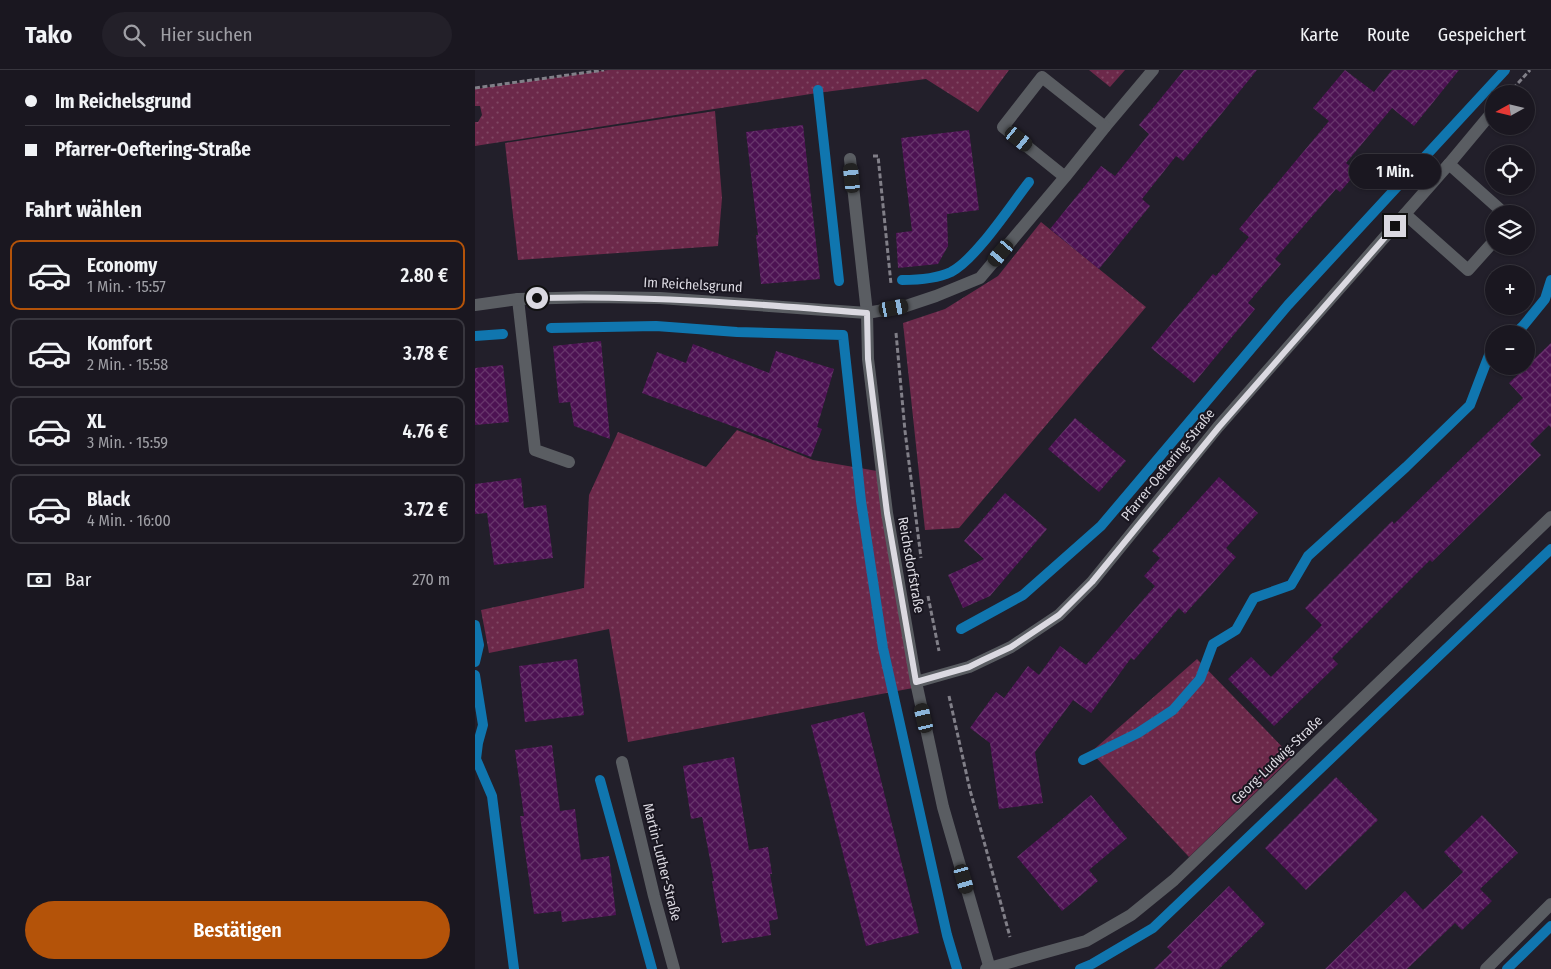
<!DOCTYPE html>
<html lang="de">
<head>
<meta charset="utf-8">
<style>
  :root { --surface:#1a1720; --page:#232029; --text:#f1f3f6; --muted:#9f9fa5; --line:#38363e; --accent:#b45309 }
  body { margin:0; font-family:"Fira Sans Condensed",sans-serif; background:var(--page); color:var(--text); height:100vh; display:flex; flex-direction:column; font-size:19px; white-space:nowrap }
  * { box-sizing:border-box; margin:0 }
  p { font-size:16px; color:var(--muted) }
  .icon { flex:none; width:28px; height:28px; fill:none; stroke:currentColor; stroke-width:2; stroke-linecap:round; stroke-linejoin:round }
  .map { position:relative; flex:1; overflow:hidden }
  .sheet { display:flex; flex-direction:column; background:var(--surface); width:475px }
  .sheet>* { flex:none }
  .top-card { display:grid; align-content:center; height:110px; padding:0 25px; background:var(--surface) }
  .needle { width:32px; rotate:262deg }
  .tools { position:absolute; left:1010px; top:15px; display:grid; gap:10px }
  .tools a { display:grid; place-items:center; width:50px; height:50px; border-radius:50%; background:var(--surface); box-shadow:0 1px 4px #0004,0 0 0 1px var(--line); font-size:25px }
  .end { position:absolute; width:22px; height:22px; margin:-11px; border:6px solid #dbd9e1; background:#111; box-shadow:0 0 0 2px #111 }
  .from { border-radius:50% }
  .bubble { position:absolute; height:35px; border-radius:18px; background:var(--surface); box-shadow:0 1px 4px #0004,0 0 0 1px var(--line); font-size:16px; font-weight:600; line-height:35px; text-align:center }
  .car { position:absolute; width:15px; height:30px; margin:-15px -8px; border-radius:6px; box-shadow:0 0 4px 1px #0007; background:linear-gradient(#222 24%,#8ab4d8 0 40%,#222 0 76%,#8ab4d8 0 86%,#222 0) }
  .top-card b { display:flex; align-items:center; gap:18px; height:48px; font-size:19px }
  .top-card b+b { border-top:1px solid var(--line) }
  .top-card i { width:12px; height:12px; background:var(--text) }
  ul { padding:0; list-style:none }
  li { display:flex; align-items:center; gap:15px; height:70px; margin:0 10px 8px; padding:0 15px; border:2px solid var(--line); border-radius:10px }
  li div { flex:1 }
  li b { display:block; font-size:19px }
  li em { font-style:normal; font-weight:600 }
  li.current { border-color:var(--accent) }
  li>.icon { width:45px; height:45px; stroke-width:1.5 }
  h2 { padding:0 25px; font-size:22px; line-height:60px }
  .pay { display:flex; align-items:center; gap:12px; height:55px; padding:0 25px; font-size:19px }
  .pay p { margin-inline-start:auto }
  .button { display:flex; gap:10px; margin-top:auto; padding:10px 25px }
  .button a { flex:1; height:58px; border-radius:30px; background:var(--accent); color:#fff; font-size:20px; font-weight:600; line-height:58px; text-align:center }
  header { display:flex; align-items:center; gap:30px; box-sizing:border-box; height:70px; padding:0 25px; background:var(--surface); border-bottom:1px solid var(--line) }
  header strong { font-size:24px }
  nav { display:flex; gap:28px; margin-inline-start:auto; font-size:18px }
  .search { width:350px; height:45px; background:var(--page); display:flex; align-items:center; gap:12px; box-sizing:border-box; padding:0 18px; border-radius:28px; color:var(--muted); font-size:19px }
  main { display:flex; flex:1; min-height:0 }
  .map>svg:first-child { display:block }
  .grass { fill:url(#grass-dots) }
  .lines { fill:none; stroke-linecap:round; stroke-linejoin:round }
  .stream { stroke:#1076af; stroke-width:10 }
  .building { fill:url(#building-cross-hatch) }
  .path { stroke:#817f88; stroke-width:3; stroke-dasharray:5 2.5; stroke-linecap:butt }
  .minor { stroke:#5a5d62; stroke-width:12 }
  .route { stroke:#dbd9e1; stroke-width:6 }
  .labels { text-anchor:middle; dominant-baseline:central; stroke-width:4; stroke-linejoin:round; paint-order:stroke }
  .street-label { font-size:14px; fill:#dbd9e1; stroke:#191620 }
</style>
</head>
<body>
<header>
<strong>Tako</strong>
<div class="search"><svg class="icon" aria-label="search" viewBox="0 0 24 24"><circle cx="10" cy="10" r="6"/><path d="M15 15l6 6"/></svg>Hier suchen</div>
<nav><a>Karte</a><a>Route</a><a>Gespeichert</a></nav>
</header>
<main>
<section class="sheet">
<div class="top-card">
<b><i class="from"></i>Im Reichelsgrund</b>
<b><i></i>Pfarrer-Oeftering-Straße</b>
</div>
<h2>Fahrt wählen</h2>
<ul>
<li class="current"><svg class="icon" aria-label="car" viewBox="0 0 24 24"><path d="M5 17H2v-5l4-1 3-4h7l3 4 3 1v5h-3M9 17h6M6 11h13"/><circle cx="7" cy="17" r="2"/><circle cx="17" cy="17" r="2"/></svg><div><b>Economy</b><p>1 Min. · 15:57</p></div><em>2.80 €</em></li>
<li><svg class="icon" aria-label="car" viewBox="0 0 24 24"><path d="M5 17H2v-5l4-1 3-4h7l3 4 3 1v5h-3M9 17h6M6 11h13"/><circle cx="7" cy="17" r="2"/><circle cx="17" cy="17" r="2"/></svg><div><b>Komfort</b><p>2 Min. · 15:58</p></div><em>3.78 €</em></li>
<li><svg class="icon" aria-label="car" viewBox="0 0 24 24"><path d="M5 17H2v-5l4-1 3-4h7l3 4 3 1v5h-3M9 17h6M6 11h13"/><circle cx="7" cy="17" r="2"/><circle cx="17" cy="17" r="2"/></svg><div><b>XL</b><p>3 Min. · 15:59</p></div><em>4.76 €</em></li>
<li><svg class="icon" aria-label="car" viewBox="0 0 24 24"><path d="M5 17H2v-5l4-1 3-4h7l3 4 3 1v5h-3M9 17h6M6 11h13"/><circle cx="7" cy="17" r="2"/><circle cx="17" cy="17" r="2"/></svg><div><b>Black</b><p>4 Min. · 16:00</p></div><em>3.72 €</em></li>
</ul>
<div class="pay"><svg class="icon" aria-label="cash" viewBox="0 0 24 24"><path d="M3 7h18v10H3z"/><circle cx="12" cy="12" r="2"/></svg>Bar<p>270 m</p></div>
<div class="button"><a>Bestätigen</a></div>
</section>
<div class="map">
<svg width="1076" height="899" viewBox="0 0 1076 899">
  <defs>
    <pattern id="grass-dots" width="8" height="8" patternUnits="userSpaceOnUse" patternTransform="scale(1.25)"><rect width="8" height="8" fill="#6c294a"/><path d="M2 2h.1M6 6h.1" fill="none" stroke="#804764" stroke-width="1.8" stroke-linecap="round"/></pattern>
    <pattern id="building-cross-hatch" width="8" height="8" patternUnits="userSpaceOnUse" patternTransform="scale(1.25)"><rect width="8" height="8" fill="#4d1253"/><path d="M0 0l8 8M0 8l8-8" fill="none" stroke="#66346b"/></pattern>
  </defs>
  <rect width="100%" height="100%" fill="#221f2a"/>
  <g class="grass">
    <polygon points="133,0 534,0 503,42 451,9 342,23 0,76 0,52 3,52 7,45 5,36 0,36 0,19"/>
    <polygon points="614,0 650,0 635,17"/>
    <polygon points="240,41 247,128 243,176 43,190 30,73"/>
    <polygon points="566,152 671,237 484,458 450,460 428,253 470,239 523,206"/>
    <polygon points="262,360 338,390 402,401 438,618 153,672 134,559 14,583 6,540 109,518 114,425 143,362 231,397"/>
    <polygon points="722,589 817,687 714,787 616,682"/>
  </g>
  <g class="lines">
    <g class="stream">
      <polyline points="343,20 364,211"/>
      <path d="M427,210C443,210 461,209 476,202C501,189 536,135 554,112"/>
      <polyline points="76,258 181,256 262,262 368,265 386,431 408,578 472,865 482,899"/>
      <polyline points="1039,264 1048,256 1070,229 1076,210"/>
      <polyline points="0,266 28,264"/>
      <polyline points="0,555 4,575 0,592"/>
      <polyline points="486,559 548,525 626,456 813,235 1030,0"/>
      <polyline points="0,605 8,655 3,673 1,689 17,726 39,899"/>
      <polyline points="608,690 663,663 698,640 725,609 738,574 761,560 779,528 816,515 833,486 931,397 995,335 1014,285 1019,281"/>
      <polyline points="125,710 177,899"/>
      <polyline points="605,899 617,894 678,858 1076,479"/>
      <polyline points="1032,899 1076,856"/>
    </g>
  </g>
  <g class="building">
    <polygon points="709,0 782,0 708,91 701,86 667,129 675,136 624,199 575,159 626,96 640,106 674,64 664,55"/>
    <polygon points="870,0 899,22 917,0 984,0 939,56 917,38 871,93 882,102 865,122 861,119 800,189 806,194 773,233 780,239 719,313 676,278 738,204 741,206 774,167 764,159 854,51 838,38"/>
    <polygon points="328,55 345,209 286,214 281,165 283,165 271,62"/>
    <polygon points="494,60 504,140 472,144 473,176 463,194 423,198 421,163 437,161 426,68"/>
    <polygon points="126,271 133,347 135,369 99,356 95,332 84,333 78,276"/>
    <polygon points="1076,273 1076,358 1074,355 1055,374 1066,385 957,492 955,490 857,588 863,594 799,656 753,609 776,587 796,607 847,555 830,538 917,451 919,454 1048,328 1034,313"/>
    <polygon points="218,274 294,303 301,281 359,299 342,357 347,359 336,387 297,372 298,371 167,323 182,282 211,293"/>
    <polygon points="28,295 34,352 0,355 0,298"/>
    <polygon points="600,348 651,391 624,422 573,379"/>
    <polygon points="744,407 783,443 751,478 761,487 710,544 704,538 659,590 656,588 616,643 598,630 560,682 568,733 524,739 515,673 495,658 521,622 529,628 553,596 564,605 585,576 611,595 680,516 669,506 685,488 677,481"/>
    <polygon points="46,408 49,438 71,435 78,488 19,495 12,443 0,444 0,414"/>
    <polygon points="530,423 572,459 515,526 488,538 473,505 509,489 489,471"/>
    <polygon points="102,589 109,645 50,652 44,596"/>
    <polygon points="389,642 444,863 391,876 336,655"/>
    <polygon points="77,675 85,741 100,739 106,790 134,786 141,845 87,852 86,841 59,844 45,746 49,746 40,680"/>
    <polygon points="259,687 274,780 293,777 297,804 295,804 303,849 294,851 296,865 247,873 237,811 239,811 227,747 216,749 208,696"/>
    <polygon points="861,707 903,750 831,820 790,778"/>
    <polygon points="616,725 652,768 614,800 623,811 587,841 542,787"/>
    <polygon points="1007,745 1043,783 1005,819 1017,831 987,860 980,853 932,899 850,899 930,821 948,840 988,802 969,782"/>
    <polygon points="754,816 790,854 744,899 679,899 697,882 692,877"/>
  </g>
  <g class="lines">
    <g class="path">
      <polyline points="0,18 129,0"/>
      <polyline points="1033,24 1055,0"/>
      <polyline points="398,86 403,86 416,214"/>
      <polyline points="421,263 430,361 446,488"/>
      <polyline points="453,526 464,581"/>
      <polyline points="474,626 495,720 535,867"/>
    </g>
    <g class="minor">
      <polyline points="630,57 678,0"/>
      <polyline points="375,89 392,243 393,289 412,443 420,490 441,612 468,737 515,899"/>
      <polyline points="974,94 1019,40"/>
      <polyline points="1019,171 993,200 930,144 974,94 1030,144"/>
      <polyline points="43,229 60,380 94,392"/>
      <polyline points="0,235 43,229 118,227 185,228 392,243 431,236 461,226 505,208 590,107 630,57 567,7 528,57 590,107"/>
      <polyline points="441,612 494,597 536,577 584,545 617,512 743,357 930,144"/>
      <polyline points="147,692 179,826 199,899"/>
      <polyline points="511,899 611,871 656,845 699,810 1076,447"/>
      <polyline points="1011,899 1076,834"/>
    </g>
  </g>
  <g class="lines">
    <path class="route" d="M62,228C172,225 282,234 392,243L393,289L412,443L441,612L494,597L508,590L536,577L584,545L617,512L744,357L920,156"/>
  </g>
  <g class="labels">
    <g class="street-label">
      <text transform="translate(218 215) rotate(3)">Im Reichelsgrund</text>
      <text transform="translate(693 395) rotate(-51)">Pfarrer-Oeftering-Straße</text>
      <text transform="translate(436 495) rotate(80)">Reichsdorfstraße</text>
      <text transform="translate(802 690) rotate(-44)">Georg-Ludwig-Straße</text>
      <text transform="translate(187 792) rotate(76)">Martin-Luther-Straße</text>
    </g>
  </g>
</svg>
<div class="tools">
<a><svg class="needle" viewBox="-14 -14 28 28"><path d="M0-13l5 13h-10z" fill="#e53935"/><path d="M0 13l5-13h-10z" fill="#9f9fa5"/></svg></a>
<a><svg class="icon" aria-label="locate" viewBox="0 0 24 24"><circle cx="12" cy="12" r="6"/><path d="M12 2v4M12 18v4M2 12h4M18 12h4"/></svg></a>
<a><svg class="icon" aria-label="layers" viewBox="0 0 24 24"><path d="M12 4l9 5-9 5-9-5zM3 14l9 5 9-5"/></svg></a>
<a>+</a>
<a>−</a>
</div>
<i class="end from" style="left:62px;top:228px"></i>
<i class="end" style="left:920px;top:156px"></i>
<div class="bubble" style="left:874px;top:84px;width:92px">1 Min.</div>
<i class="car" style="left:544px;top:69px;rotate:129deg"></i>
<i class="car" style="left:377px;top:108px;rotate:354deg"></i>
<i class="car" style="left:526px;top:183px;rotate:220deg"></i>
<i class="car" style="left:419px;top:238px;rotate:80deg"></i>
<i class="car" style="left:449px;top:648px;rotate:347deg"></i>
<i class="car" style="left:489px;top:809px;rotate:164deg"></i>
</div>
</main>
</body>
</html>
